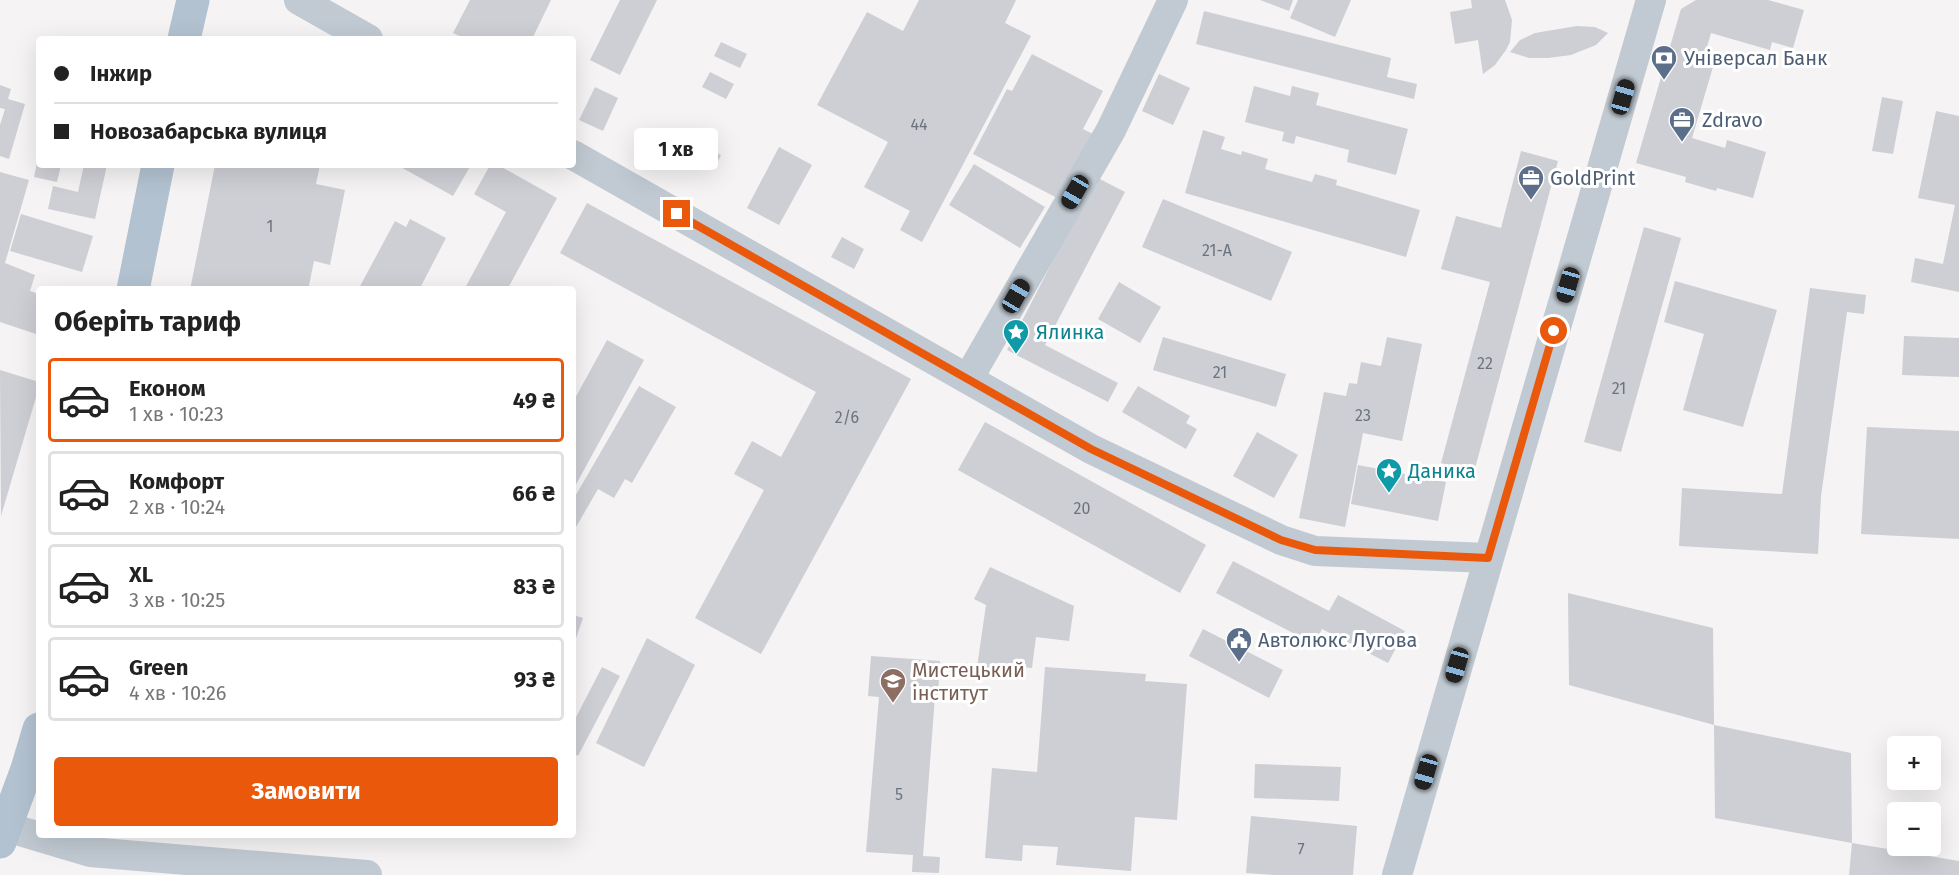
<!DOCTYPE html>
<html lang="uk">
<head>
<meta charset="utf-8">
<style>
  :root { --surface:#fff; --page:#f2f2f2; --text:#222; --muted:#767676; --line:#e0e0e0; --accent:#ea580c }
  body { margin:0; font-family:"Fira Sans",sans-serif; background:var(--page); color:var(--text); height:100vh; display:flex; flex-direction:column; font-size:22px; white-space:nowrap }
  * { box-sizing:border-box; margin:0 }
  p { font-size:20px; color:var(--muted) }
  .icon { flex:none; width:33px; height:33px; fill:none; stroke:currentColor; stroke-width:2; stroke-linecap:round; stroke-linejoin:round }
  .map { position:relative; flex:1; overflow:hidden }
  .details { position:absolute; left:36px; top:286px; width:540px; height:552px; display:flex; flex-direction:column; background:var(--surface); border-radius:6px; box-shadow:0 6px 24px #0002 }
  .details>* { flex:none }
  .hud { position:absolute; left:36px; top:36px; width:540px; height:132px; border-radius:6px; box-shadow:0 6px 24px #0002; display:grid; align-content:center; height:132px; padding:0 18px; background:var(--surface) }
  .buttons { position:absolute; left:1887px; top:736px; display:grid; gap:12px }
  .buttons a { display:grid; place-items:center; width:54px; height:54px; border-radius:6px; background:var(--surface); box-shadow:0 6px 24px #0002; font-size:30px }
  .end { position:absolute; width:27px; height:27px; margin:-14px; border:8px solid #ea580c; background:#fff; box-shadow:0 0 0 3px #fff }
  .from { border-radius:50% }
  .bubble { position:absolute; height:42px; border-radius:6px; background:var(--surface); box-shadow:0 6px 24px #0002; font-size:20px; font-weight:700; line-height:42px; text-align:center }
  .car { position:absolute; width:18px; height:36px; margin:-18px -9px; border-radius:8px; box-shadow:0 0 4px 2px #0007; background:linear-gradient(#222 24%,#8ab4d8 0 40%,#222 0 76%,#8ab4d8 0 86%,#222 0) }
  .hud b { display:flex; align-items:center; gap:21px; height:57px; font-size:22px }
  .hud b+b { border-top:2px solid var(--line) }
  .hud i { width:15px; height:15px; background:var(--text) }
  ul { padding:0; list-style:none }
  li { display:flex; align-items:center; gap:18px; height:84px; margin:0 12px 9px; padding:0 6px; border:3px solid var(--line); border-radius:6px }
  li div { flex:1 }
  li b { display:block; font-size:22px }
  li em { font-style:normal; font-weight:700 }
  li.selected { border-color:var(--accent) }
  li>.icon { width:54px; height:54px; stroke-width:1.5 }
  h2 { padding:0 18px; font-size:27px; line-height:72px }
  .button { display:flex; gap:12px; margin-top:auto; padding:12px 18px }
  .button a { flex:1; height:69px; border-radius:6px; background:var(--accent); color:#fff; font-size:24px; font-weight:700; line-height:69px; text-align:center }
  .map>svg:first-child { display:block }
  .building { fill:#cdcfd5 }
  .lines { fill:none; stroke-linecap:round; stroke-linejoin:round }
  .minor { stroke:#c1cad2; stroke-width:30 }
  .major { stroke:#b3c2d1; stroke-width:33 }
  .route { stroke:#ea580c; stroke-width:8 }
  .labels { text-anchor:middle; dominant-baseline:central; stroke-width:6; stroke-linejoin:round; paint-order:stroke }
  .number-label { font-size:16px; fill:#6b747e }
  .service-label { font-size:20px; fill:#4e5e75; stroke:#fff; text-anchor:start }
  .culture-label { font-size:20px; fill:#0d838f; stroke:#fff; text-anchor:start }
  .education-label { font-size:20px; fill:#785e54; stroke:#fff; text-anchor:start }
</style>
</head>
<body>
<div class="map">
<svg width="1959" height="875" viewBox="0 0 1959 875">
  <rect width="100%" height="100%" fill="#f5f3f3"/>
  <g class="building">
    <polygon points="470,0 551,0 532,39 466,39 453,33"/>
    <polygon points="620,0 657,0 620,75 590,60"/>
    <polygon points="919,0 1016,0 1005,23 1031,36 922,242 900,230 910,211 864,187 888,142 817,105 867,12 903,31"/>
    <polygon points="1260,0 1293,0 1289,11"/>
    <polygon points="1298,0 1351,0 1335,37 1290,18"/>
    <polygon points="1471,0 1505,0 1512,20 1510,42 1506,50 1495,65 1483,74 1478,40 1455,44 1450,12 1472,8"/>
    <polygon points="1696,0 1768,0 1804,10 1793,48 1772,42 1770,50 1711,33 1702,64 1713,67 1692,138 1725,148 1727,140 1766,152 1753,198 1717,188 1716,191 1685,182 1686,177 1636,163 1681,9"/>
    <polygon points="1204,11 1391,58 1387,77 1417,84 1414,99 1196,44"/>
    <polygon points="1577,26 1595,27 1608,33 1596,45 1571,55 1548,58 1529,58 1510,52 1520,40 1535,33"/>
    <polygon points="721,42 747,54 740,68 714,56"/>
    <polygon points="1032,54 1103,91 1083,129 1095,135 1061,200 973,154 1007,89 1012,91"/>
    <polygon points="710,72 734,84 726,99 702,87"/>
    <polygon points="1159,74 1190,88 1173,125 1142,111"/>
    <polygon points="0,85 11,89 8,99 25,104 9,159 0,156 0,125 5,109 0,108"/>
    <polygon points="1254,86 1290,96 1292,86 1319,93 1316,105 1408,129 1396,175 1347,162 1349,150 1296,136 1294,144 1282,141 1284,132 1245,122"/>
    <polygon points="595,87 618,98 603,131 579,120"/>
    <polygon points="1882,97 1903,101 1893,154 1872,151"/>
    <polygon points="1936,111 1959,116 1959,292 1911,282 1915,258 1943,264 1955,205 1918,198"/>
    <polygon points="1203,130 1225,137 1221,149 1241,155 1242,151 1268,159 1265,169 1312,182 1315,174 1337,180 1336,185 1420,210 1406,257 1185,193"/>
    <polygon points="697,144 721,155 714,170 690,159"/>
    <polygon points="779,147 812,165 779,225 747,208"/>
    <polygon points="1521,151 1558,161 1474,472 1441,463 1490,282 1441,269 1456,216 1501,228"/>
    <polygon points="38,158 39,165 61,165 57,182 34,177"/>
    <polygon points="974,164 1045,207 1020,248 949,205"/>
    <polygon points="84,165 107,165 95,219 48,209 53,186 78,192"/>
    <polygon points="215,165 320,165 316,184 345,190 330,265 314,261 308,290 190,290"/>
    <polygon points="397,165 471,165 453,196"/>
    <polygon points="490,165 498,165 557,198 507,290 464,290 506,212 474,194"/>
    <polygon points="0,172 29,180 5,263 35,275 30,291 39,294 39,335 0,322"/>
    <polygon points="1096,177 1125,192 1045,345 1118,383 1108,402 1007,350"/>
    <polygon points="1163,199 1292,252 1271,301 1142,247"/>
    <polygon points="587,203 911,379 761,654 695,618 764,490 734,474 752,441 781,457 816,392 560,253"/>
    <polygon points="21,214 93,236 82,272 10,251"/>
    <polygon points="410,219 446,238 419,290 358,290 395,221 406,227"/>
    <polygon points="1644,227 1681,238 1621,452 1584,442"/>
    <polygon points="842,237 864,249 854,269 831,257"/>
    <polygon points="1675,281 1777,310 1743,427 1683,410 1704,334 1664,322"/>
    <polygon points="1119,282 1161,307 1140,343 1098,319"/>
    <polygon points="1810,288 1866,295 1864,314 1847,312 1821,496 1818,554 1679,546 1682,488 1782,494"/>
    <polygon points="1904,336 1959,338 1959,377 1902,375"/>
    <polygon points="1163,337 1286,374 1276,407 1153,370"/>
    <polygon points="1387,337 1422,344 1402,441 1363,433 1345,527 1299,518 1324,392 1346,396 1349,383 1357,384 1361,362 1381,366"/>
    <polygon points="607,340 644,360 573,490 573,402"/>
    <polygon points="0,370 39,382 39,387 1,516"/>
    <polygon points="639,386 676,407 632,483 625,479 614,498 598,489 576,527 573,525 573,500"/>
    <polygon points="1138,386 1190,416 1186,423 1197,429 1186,449 1122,412"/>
    <polygon points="985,422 1206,545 1180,593 958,470"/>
    <polygon points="1867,427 1959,431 1959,539 1861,534"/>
    <polygon points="1257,432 1298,455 1274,498 1233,476"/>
    <polygon points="1358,465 1446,482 1438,521 1351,504"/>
    <polygon points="1233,561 1329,611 1338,595 1405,631 1388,663 1322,629 1314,644 1216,593"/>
    <polygon points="990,567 1074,606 1069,641 1036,637 1032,668 1014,666 1011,679 976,674 986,605 974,599"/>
    <polygon points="1568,593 1713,628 1714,725 1851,753 1852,843 1715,818 1714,725 1569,685"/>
    <polygon points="573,615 583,618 573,647"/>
    <polygon points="1203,629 1283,670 1269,698 1189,656"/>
    <polygon points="647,638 695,665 644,767 596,743"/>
    <polygon points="871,656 940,661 938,696 935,696 923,856 940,857 939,873 912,872 913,855 866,852 879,697 868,696"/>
    <polygon points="602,667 620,676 578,756 573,753 573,723"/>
    <polygon points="1045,667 1146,674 1145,681 1187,684 1177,820 1135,817 1131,871 1056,865 1058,847 1023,845 1022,861 985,858 992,768 1037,772"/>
    <polygon points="1255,764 1341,767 1339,801 1254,798"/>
    <polygon points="1251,816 1357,826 1353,875 1274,875 1246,873"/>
    <polygon points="1852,843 1959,861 1959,875 1849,875"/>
  </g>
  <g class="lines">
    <g class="minor">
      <polyline points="299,0 368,39"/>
      <polyline points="573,155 1091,449 1281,540 1315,551 1488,558"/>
      <polyline points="968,379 1111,130 1173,0"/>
      <polyline points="0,825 90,852 367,875"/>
      <polyline points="1397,875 1651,0"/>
    </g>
    <g class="major">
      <polyline points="184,39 193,0"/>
      <polyline points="133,290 158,165"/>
      <polyline points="0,842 27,769 39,729"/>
    </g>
  </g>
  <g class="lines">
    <polyline class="route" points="677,214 1091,449 1281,540 1315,550 1488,558 1554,331"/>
  </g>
  <defs>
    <g id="bank-pin" transform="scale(1.35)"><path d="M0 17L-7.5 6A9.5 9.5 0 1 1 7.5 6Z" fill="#5c6f8a" stroke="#fff"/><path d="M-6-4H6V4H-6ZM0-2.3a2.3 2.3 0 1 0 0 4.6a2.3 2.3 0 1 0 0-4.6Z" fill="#fff"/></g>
    <g id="office-pin" transform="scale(1.35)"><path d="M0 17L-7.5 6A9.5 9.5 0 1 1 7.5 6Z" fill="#5c6f8a" stroke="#fff"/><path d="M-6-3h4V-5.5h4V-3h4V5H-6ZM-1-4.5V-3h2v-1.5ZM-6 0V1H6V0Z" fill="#fff"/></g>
    <g id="sight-pin" transform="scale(1.35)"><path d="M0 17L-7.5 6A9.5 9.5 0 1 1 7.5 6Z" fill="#0f9aa8" stroke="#fff"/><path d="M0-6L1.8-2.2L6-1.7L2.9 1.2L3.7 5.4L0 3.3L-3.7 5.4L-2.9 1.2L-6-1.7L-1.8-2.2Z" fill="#fff"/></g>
    <g id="civic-pin" transform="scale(1.35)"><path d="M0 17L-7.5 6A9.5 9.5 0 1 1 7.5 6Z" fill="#5c6f8a" stroke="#fff"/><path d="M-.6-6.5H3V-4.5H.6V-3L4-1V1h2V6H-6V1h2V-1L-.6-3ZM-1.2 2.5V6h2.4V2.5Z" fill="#fff"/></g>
    <g id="university-pin" transform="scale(1.35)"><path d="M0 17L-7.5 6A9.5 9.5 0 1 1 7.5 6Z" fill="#8d6e63" stroke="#fff"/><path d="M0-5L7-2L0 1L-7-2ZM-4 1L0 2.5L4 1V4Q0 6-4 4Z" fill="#fff"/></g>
  </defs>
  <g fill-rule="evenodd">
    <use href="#bank-pin" x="1664" y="58"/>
    <use href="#office-pin" x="1682" y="120"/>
    <use href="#office-pin" x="1531" y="178"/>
    <use href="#sight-pin" x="1016" y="332"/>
    <use href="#sight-pin" x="1389" y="471"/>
    <use href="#civic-pin" x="1239" y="640"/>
    <use href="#university-pin" x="893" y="681"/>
  </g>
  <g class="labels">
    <g class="number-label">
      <text x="919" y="124">44</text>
      <text x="270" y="226">1</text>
      <text x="1217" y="250">21-А</text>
      <text x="1485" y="363">22</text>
      <text x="1220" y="372">21</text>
      <text x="1619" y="388">21</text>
      <text x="1363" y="415">23</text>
      <text x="847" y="417">2/6</text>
      <text x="1082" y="508">20</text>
      <text x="899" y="794">5</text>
      <text x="1301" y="849">7</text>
    </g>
    <g class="service-label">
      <text x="1684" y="58">Універсал Банк</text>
      <text x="1702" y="120">Zdravo</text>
      <text x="1550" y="178">GoldPrint</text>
      <text x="1258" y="640">Автолюкс Лугова</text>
    </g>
    <g class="culture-label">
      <text x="1036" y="332">Ялинка</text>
      <text x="1408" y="471">Даника</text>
    </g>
    <g class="education-label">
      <text x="912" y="670">Мистецький<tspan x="912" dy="23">інститут</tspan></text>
    </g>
  </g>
</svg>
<div class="buttons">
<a>+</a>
<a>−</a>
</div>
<i class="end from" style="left:1554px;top:331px"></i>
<i class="end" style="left:677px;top:214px"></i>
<div class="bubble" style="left:634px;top:128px;width:84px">1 хв</div>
<i class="car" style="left:1623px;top:97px;rotate:16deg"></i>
<i class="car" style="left:1075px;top:192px;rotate:210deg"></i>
<i class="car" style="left:1568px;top:285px;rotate:196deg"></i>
<i class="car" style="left:1016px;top:296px;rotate:30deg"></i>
<i class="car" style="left:1457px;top:665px;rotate:196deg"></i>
<i class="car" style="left:1426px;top:772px;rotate:196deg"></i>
<div class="hud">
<b><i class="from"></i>Інжир</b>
<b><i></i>Новозабарська вулиця</b>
</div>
<section class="details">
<h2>Оберіть тариф</h2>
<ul>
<li class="selected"><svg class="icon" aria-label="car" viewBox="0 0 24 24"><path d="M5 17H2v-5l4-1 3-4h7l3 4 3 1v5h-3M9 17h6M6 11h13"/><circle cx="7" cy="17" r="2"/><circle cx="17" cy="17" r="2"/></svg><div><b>Економ</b><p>1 хв · 10:23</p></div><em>49 ₴</em></li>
<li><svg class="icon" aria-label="car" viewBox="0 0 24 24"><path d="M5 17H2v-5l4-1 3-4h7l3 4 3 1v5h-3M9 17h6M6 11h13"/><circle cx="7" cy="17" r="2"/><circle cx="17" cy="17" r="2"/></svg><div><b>Комфорт</b><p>2 хв · 10:24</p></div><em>66 ₴</em></li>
<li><svg class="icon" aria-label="car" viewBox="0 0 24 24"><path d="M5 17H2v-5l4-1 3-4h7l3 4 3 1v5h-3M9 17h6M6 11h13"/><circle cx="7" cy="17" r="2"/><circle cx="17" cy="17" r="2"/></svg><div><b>XL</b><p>3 хв · 10:25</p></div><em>83 ₴</em></li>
<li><svg class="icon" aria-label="car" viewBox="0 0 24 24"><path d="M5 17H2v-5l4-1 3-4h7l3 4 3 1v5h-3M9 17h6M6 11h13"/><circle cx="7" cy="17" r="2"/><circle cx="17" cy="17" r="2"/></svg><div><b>Green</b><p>4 хв · 10:26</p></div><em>93 ₴</em></li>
</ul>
<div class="button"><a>Замовити</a></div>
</section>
</div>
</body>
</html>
